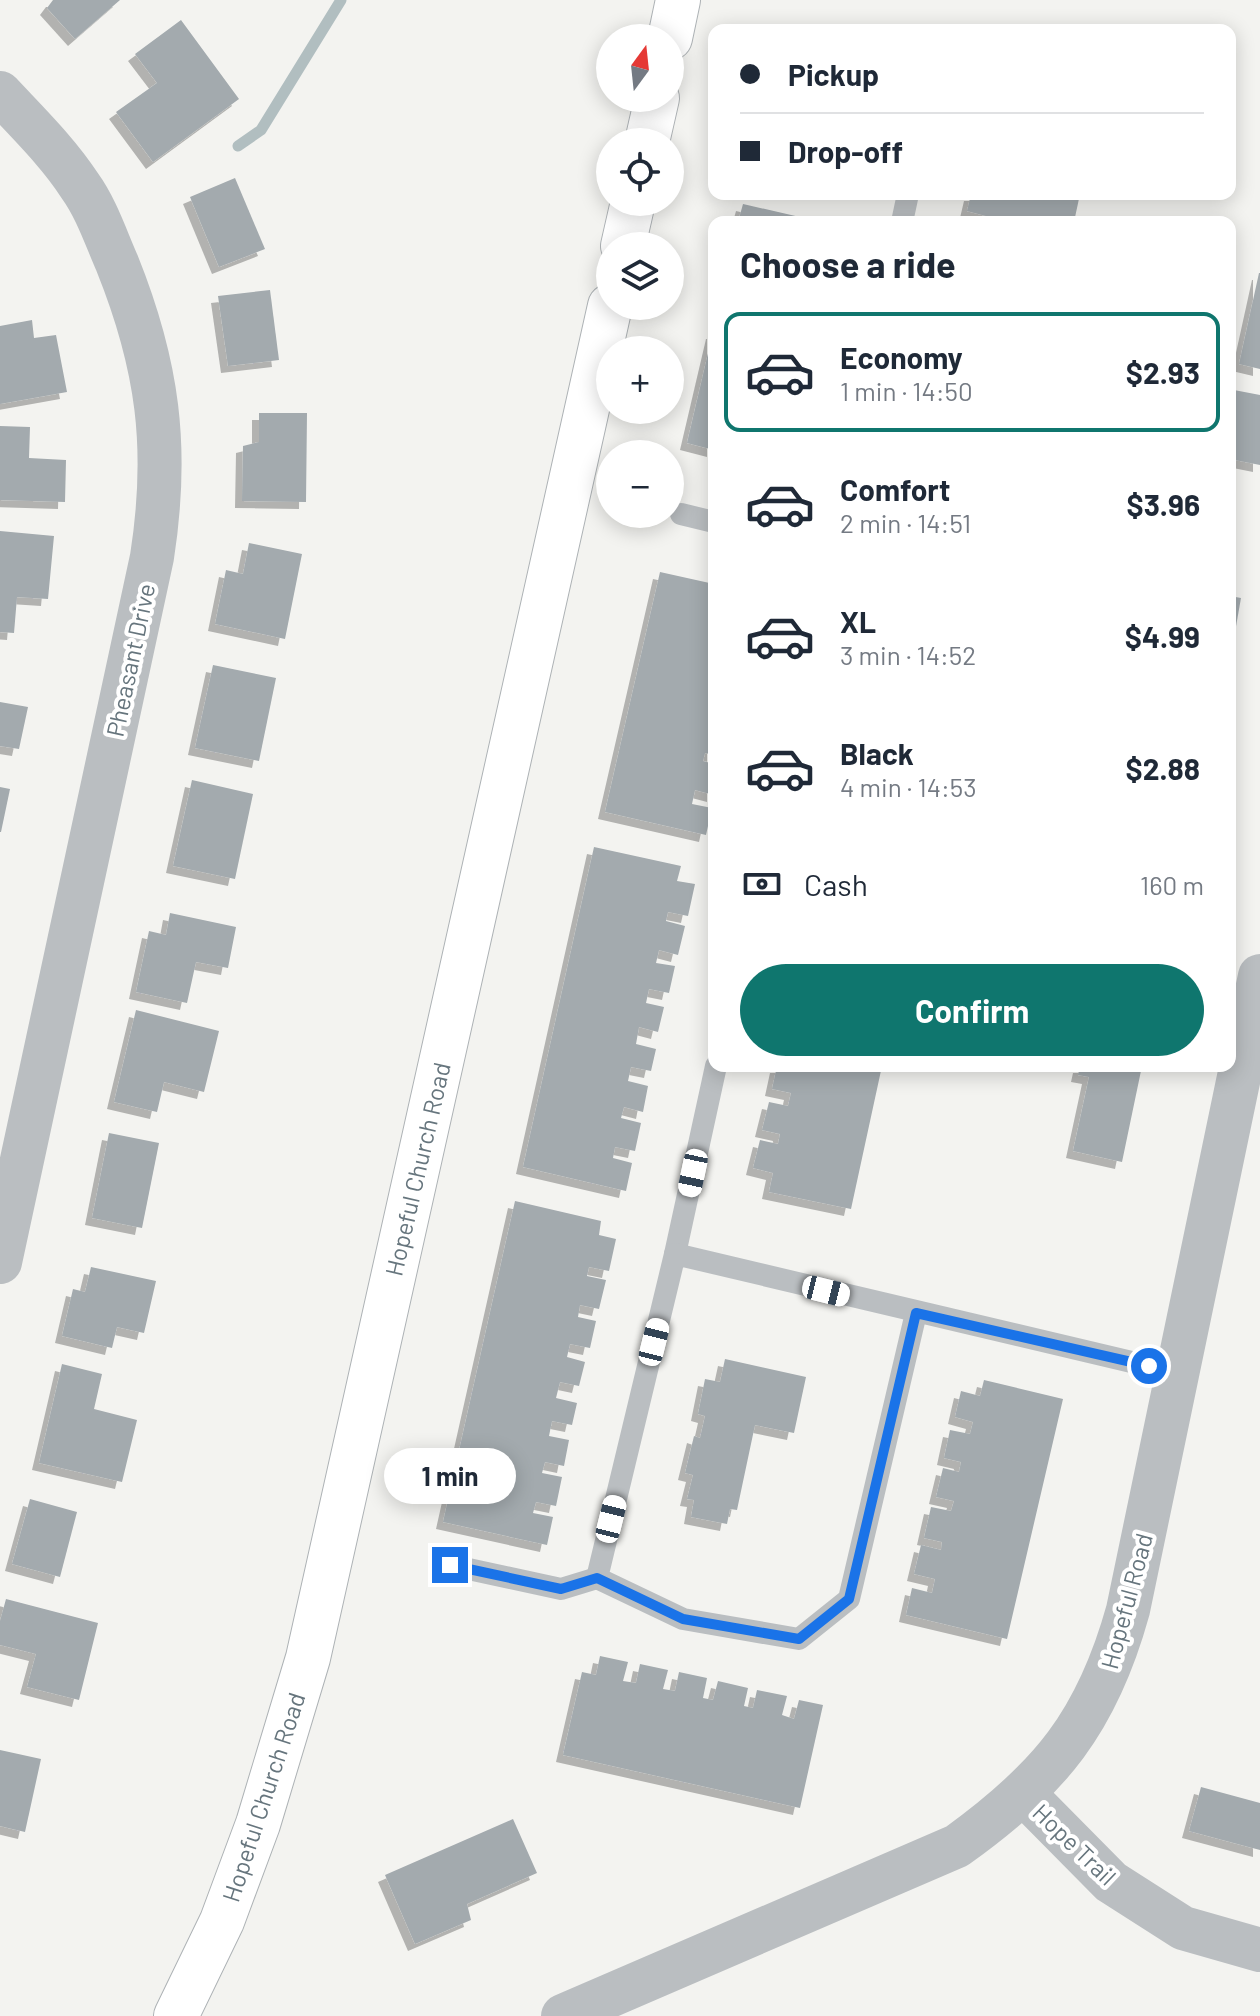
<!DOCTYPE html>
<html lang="en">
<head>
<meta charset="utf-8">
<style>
  :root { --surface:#fff; --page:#f6f6f7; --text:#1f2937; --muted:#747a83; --line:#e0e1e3; --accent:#0f766e }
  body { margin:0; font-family:Barlow,sans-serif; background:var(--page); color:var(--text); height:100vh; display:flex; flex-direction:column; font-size:30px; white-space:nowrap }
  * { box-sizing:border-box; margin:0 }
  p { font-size:26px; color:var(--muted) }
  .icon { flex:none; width:44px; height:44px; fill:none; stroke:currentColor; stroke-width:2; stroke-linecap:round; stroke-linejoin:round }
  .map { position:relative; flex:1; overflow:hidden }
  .drawer { position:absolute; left:708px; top:216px; width:528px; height:856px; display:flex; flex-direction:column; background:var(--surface); border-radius:16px; box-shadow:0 4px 20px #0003 }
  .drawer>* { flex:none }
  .top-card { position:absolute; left:708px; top:24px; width:528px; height:176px; border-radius:16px; box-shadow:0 4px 20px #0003; display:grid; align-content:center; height:176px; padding:0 32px; background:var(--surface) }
  .needle { width:52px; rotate:15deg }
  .controls { position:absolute; left:596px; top:24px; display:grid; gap:16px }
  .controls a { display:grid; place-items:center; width:88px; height:88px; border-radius:50%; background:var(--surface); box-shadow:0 4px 20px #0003; font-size:40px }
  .end { position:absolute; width:36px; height:36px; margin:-18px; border:10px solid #1a73e8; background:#fff; box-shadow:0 0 0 4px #fff }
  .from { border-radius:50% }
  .bubble { position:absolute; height:56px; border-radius:28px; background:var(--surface); box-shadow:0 4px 20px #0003; font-size:26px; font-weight:700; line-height:56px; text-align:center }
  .car { position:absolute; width:24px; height:48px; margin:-24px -12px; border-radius:10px; box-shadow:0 0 6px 2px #0007; background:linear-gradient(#fff 24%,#345 0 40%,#fff 0 76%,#345 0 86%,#fff 0) }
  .top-card b { display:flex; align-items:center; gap:28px; height:76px; font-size:30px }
  .top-card b+b { border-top:2px solid var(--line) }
  .top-card i { width:20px; height:20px; background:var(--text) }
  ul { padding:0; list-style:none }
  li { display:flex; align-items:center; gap:24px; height:120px; margin:0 16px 12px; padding:0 16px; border:4px solid transparent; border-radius:16px }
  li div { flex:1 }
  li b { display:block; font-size:30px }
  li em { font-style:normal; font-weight:700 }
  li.on { border-color:var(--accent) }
  li>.icon { width:72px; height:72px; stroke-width:1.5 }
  h2 { padding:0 32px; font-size:36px; line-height:96px }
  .pay { display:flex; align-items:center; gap:20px; height:88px; padding:0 32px; font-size:30px }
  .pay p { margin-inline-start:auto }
  .cta { display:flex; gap:16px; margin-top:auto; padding:16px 32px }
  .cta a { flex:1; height:92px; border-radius:48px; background:var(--accent); color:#fff; font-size:32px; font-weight:700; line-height:92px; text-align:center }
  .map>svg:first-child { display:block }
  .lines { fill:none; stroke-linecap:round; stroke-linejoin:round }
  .stream { stroke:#b1bec0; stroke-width:11 }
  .building { fill:#a3aaae; filter:url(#shadow) }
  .secondary-casing { stroke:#adb2b5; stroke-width:46 }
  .service { stroke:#babec1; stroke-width:22 }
  .minor { stroke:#babec1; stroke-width:44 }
  .secondary { stroke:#fff; stroke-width:44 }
  .route { stroke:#1a73e8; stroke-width:10 }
  .labels { text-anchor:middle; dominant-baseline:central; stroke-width:8; stroke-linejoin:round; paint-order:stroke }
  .street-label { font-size:24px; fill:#66757d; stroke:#fff }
</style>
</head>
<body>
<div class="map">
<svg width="1260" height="2016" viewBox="0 0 1260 2016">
  <defs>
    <filter id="shadow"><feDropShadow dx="-7" dy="7" stdDeviation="0" flood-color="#0004"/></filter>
  </defs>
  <rect width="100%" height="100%" fill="#f3f3f0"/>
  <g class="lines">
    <polyline class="stream" points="238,146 261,130 341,0"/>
  </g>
  <g class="building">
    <polygon points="53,0 120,0 75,39 47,8"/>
    <polygon points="181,20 239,99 153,162 116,112 157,83 135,54"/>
    <polygon points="235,178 265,249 219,267 190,197"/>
    <polygon points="971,194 1080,194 1074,222 985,222 986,216 967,211"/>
    <polygon points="743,204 817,221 817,222 738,222"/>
    <polygon points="1259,273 1260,273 1260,369 1239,364"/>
    <polygon points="270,290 279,360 228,366 218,296"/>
    <polygon points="32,320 34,338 56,335 67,392 0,404 0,326"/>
    <polygon points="713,332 714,332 714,450 687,443"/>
    <polygon points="1234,390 1260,395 1260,465 1230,459 1230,408"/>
    <polygon points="259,413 307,413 306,502 242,501 243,446 259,442"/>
    <polygon points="0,426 30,427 29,458 66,460 65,502 0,500"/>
    <polygon points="0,531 54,536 48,599 17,597 14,633 0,632"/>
    <polygon points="249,543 302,554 285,639 215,624 226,570 243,574"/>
    <polygon points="660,572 714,584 714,712 710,723 714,723 714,755 705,753 703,761 714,764 714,795 695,790 692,804 712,808 706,835 605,812"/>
    <polygon points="1230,596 1241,598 1232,649 1230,649"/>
    <polygon points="213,665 276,678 259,761 195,748"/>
    <polygon points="0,702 28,707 19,749 0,746"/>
    <polygon points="192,780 253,794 235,879 173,866"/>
    <polygon points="0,787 10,789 1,832 0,832"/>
    <polygon points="594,847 681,866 677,881 695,884 688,916 668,912 666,921 685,926 678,955 659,950 656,963 675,966 669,993 649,989 646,1003 664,1007 658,1032 639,1027 636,1044 656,1049 651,1071 631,1067 628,1081 648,1086 643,1112 624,1107 621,1118 641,1123 635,1151 615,1147 613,1158 632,1163 626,1191 523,1167"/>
    <polygon points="170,913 236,927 228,968 196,962 187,1003 136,992 149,931 166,935"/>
    <polygon points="136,1010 219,1031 204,1092 164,1082 157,1112 114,1102"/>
    <polygon points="777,1066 882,1066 851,1209 769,1192 773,1173 753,1168 760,1140 778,1144 780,1134 762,1130 769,1102 788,1106 791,1093 772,1089"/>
    <polygon points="1080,1066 1142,1066 1122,1162 1073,1151 1089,1077 1078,1075"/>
    <polygon points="109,1133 159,1143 142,1228 92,1218"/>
    <polygon points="515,1201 601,1221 599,1235 616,1239 609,1271 589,1267 587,1276 606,1280 599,1309 580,1305 578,1317 596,1321 590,1348 570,1344 567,1357 585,1362 579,1386 560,1382 556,1398 577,1403 572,1425 552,1421 549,1436 569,1440 564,1466 545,1462 542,1473 562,1477 556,1506 536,1502 533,1513 553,1517 547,1545 443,1522"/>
    <polygon points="91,1267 156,1281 144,1333 117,1327 112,1348 62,1336 73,1289 85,1292"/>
    <polygon points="725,1359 806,1377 794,1433 755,1425 737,1510 730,1509 727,1524 691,1517 694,1500 687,1499 693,1475 685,1473 694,1436 700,1438 705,1416 698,1414 705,1379 720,1382"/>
    <polygon points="62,1364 102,1374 94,1409 137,1420 122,1482 39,1463"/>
    <polygon points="984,1380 1063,1399 1007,1639 906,1615 912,1588 932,1593 935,1579 914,1574 921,1545 941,1550 942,1542 924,1538 931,1507 951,1511 954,1501 936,1497 943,1468 959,1472 961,1462 944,1458 950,1430 970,1434 973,1422 955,1417 961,1391 980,1396"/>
    <polygon points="30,1499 77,1512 60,1577 12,1564"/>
    <polygon points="6,1599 98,1623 79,1700 27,1687 36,1654 0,1645 0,1621"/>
    <polygon points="600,1656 628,1662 623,1681 636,1683 640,1664 668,1670 663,1689 675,1691 679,1672 707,1678 703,1698 713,1700 718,1681 748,1688 744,1706 753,1708 757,1690 787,1696 782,1715 794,1719 799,1700 823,1705 800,1808 563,1755 582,1672 596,1675"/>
    <polygon points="0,1750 41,1759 25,1832 0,1826"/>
    <polygon points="1201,1787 1260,1803 1260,1850 1189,1831"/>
    <polygon points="513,1819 537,1873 467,1904 471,1920 415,1944 385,1875"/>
  </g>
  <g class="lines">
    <g class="secondary-casing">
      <g id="secondary">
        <polyline points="670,38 678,0"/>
        <polyline points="647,142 657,98"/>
        <polyline points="623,246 633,202"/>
        <polyline points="176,2016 222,1921 258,1824 308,1658 610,306"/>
      </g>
    </g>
    <g class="service">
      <polyline points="902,222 908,194"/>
      <polyline points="681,514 714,522"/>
      <polyline points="675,1254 716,1066"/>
      <polyline points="916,1313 849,1599 799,1639 683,1619 597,1578 675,1254 1178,1373"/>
      <polyline points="450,1565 561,1589 597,1578"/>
    </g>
    <g class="minor">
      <path d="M0,93C27,122 58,152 80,186C96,208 106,238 117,263C158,365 169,448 152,557L0,1262"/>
      <polyline points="1023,1793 1111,1882 1183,1928 1260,1950"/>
      <path d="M563,2016L957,1846C1050,1779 1097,1722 1128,1610L1260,976"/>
    </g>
    <use href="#secondary" class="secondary"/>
  </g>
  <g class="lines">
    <polyline class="route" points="450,1565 561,1589 597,1578 683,1619 799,1639 849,1599 916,1313 1149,1366"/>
  </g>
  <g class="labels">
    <g class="street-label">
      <text transform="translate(130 660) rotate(-78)">Pheasant Drive</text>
      <text transform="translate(417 1169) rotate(-77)">Hopeful Church Road</text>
      <text transform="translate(1126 1601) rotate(-75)">Hopeful Road</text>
      <text transform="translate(263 1797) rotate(-72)">Hopeful Church Road</text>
      <text transform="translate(1075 1844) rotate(44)">Hope Trail</text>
    </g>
  </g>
</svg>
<div class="controls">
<a><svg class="needle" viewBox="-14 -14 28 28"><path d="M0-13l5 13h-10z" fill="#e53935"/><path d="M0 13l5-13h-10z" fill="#747a83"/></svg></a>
<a><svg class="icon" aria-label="locate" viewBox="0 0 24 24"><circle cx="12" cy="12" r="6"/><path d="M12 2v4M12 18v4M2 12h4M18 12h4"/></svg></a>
<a><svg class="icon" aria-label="layers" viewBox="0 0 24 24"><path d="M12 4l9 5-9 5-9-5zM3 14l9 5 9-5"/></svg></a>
<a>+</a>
<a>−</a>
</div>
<i class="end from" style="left:1149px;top:1366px"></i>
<i class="end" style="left:450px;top:1565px"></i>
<div class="bubble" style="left:384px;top:1448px;width:132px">1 min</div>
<i class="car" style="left:693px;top:1173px;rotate:192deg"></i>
<i class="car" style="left:826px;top:1291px;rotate:104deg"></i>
<i class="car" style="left:654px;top:1342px;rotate:14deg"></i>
<i class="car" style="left:611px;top:1519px;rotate:14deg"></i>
<div class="top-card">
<b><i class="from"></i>Pickup</b>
<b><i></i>Drop-off</b>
</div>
<section class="drawer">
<h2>Choose a ride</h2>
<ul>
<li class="on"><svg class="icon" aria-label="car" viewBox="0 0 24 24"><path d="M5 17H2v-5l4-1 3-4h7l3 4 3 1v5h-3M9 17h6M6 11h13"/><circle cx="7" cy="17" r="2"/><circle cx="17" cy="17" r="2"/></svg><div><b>Economy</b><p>1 min · 14:50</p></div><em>$2.93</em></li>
<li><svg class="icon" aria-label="car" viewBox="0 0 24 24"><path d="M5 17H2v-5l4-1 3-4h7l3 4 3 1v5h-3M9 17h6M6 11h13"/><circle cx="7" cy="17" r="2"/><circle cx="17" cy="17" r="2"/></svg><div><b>Comfort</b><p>2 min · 14:51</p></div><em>$3.96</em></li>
<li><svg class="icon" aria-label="car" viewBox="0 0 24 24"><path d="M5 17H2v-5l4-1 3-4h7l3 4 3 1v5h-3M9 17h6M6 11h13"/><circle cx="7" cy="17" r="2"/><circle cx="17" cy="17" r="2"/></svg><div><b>XL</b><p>3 min · 14:52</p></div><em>$4.99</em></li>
<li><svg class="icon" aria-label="car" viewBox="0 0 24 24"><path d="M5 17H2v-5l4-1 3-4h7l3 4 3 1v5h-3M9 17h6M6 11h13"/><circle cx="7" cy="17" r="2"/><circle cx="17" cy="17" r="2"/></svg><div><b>Black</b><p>4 min · 14:53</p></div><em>$2.88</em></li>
</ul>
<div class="pay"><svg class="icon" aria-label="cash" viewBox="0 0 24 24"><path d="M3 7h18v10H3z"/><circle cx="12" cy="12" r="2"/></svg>Cash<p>160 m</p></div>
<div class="cta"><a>Confirm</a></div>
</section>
</div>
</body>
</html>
